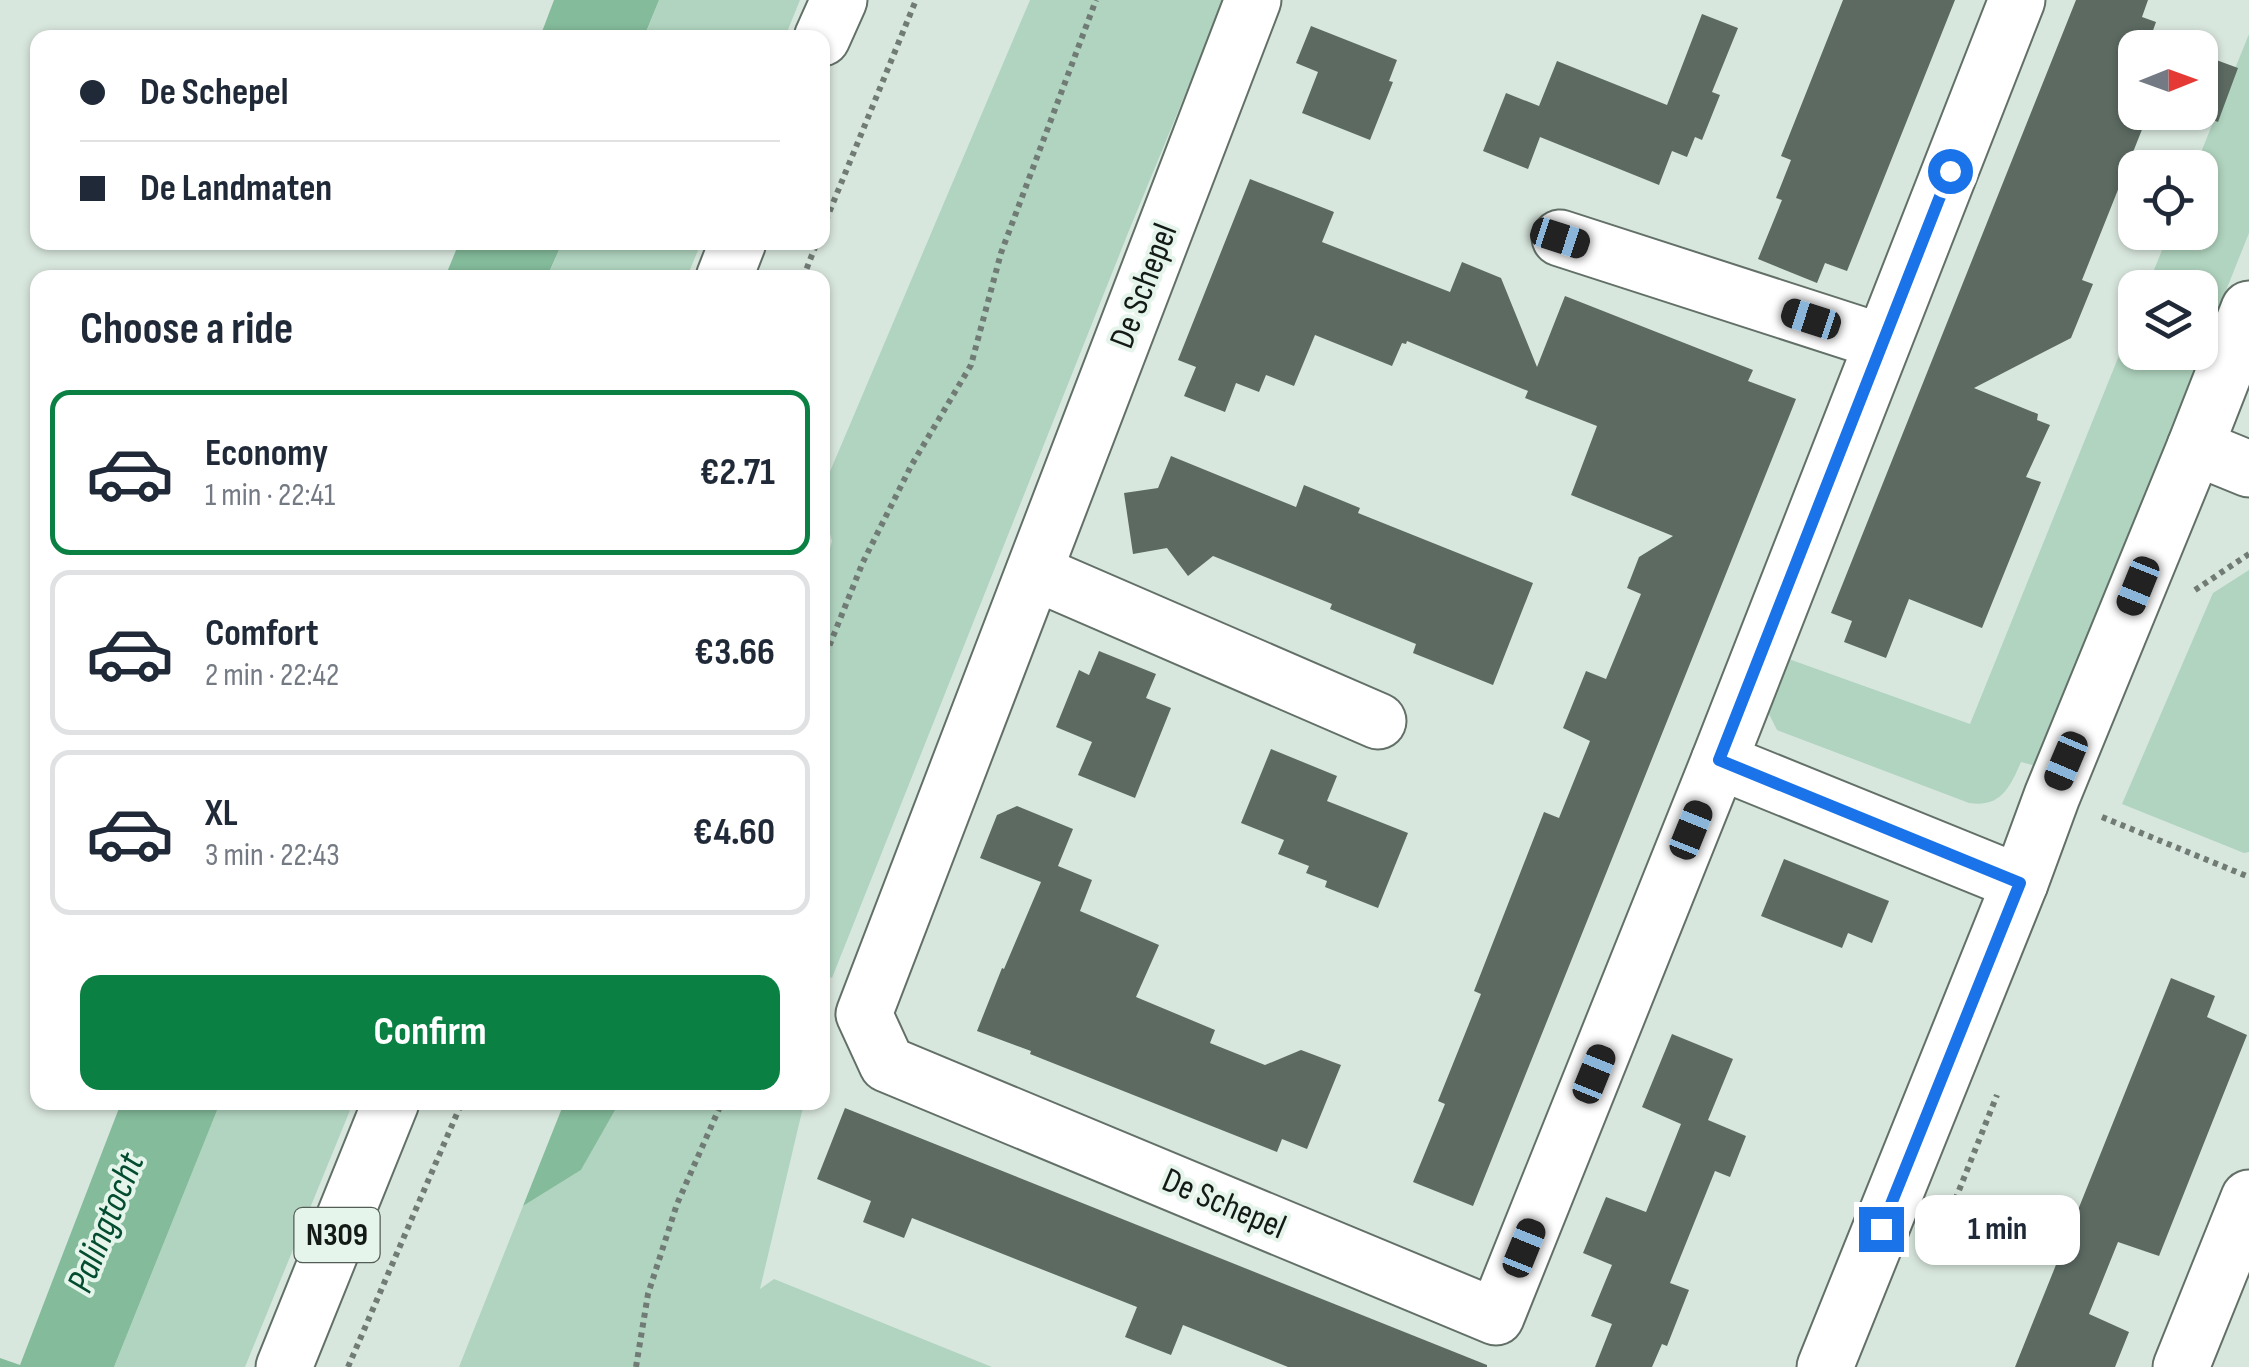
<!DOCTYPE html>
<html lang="en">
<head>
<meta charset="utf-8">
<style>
  :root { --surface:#fff; --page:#f2f2f3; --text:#1f2937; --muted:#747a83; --line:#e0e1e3; --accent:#0b8043 }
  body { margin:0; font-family:"Sofia Sans Condensed",sans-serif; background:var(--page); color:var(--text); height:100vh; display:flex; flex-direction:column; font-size:38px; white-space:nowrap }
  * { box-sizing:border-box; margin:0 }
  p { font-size:32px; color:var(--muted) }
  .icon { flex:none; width:55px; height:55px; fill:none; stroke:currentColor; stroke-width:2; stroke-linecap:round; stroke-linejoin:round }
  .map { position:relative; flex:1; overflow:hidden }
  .drawer { position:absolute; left:30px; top:270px; width:800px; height:840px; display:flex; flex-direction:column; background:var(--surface); border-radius:20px; box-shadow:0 2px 8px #0004 }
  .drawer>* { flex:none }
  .hud { position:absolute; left:30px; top:30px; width:800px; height:220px; border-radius:20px; box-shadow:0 2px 8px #0004; display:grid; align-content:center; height:220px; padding:0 50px; background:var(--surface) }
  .needle { width:65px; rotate:89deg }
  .fabs { position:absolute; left:2118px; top:30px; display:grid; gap:20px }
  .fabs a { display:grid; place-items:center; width:100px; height:100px; border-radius:20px; background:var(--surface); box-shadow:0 2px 8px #0004; font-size:50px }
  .end { position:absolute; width:45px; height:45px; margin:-22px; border:12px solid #1a73e8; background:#fff; box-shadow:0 0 0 5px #fff }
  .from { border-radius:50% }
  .bubble { position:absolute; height:70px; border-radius:20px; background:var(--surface); box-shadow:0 2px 8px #0004; font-size:32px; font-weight:700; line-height:70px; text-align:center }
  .car { position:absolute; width:30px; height:60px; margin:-30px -15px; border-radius:12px; box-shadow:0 0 8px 2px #0007; background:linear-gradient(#222 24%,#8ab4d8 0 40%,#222 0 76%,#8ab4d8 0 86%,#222 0) }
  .hud b { display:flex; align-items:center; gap:35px; height:95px; font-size:38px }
  .hud b+b { border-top:2px solid var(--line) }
  .hud i { width:25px; height:25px; background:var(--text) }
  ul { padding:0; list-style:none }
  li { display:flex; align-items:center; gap:30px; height:165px; margin:0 20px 15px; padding:0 30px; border:5px solid var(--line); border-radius:20px }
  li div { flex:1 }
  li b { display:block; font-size:38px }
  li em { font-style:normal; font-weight:700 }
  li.current { border-color:var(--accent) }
  li>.icon { width:90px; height:90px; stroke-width:1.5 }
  h2 { padding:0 50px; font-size:45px; line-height:120px }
  .primary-button { display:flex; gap:20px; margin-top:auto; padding:20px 50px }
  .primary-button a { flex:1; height:115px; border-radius:20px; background:var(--accent); color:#fff; font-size:40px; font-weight:700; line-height:115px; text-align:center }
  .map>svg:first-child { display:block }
  .green { fill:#b0d4bf }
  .water { fill:#84bb9b }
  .building { fill:#5c6a62 }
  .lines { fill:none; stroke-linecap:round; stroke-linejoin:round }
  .minor-casing { stroke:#627068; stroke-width:59 }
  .tertiary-casing { stroke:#627068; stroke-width:59 }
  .primary-casing { stroke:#627068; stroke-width:59 }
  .path { stroke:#717b75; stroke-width:6; stroke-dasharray:5 5; stroke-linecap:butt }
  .minor { stroke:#fff; stroke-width:55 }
  .tertiary { stroke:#fff; stroke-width:55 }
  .primary { stroke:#fff; stroke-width:55 }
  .route { stroke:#1a73e8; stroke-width:12 }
  .labels { text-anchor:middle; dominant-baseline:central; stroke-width:8; stroke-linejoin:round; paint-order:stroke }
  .shield { fill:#e5f5eb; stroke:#535c56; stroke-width:2.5 }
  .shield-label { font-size:32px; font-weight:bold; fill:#141a16 }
  .street-label { font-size:35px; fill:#141a16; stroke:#e5f5eb }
  .water-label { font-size:38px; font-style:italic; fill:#044c2f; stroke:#e5f5eb }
</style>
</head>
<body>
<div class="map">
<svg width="2249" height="1367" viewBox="0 0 2249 1367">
  <rect width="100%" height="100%" fill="#d8e7de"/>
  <g class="green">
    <polygon points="659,0 800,0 785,37 644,38"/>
    <polygon points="1030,0 1224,0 1128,233 832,978 822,974 822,579 832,541 823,506 823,488"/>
    <path d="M2249,34V233L2036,766L2021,762C2010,787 2001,808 1969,803L1777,730L1766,708L1786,658L1970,724L2135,316V352H2200V288L2147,287L2169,233L2200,232V168L2195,167Z"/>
    <polygon points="562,243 701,243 687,277 547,278"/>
    <polygon points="2249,570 2249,852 2244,853 2122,804 2213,593"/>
    <polygon points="619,1102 804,1103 760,1289 774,1279 992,1367 459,1367 523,1206 581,1170"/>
    <polygon points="220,1103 353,1103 245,1367 114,1367"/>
  </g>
  <g class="water">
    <polygon points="554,0 659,0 644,37 540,37"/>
    <polygon points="459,243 459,242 562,243 547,277 445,277"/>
    <polygon points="121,1103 220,1103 114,1367 0,1367 0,1358 20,1365"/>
    <polygon points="564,1103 619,1103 581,1170 523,1206"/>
  </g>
  <g class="building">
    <polygon points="1843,0 1955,0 1847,271 1825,263 1817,283 1758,259 1782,200 1776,198 1791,160 1781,156"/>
    <polygon points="2076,0 2148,0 2142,17 2156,22 2151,36 2182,48 2135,48 2135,112 2149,112 2082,280 2093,284 2071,338 1974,388 2038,414 2037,420 2050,425 2026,477 2041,482 1982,628 1909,599 1886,658 1844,642 1852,621 1831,613"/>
    <polygon points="1702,14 1738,28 1712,92 1720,95 1702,140 1695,137 1687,157 1672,151 1659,185 1540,137 1528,169 1483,151 1506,93 1539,106 1557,61 1667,105"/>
    <polygon points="1311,26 1397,60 1389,81 1393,82 1370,140 1302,113 1318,72 1296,63"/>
    <polygon points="2200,54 2238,68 2218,122 2194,112 2200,112"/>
    <polygon points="1250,179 1334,212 1322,242 1450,292 1462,262 1501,278 1537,367 1565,296 1753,370 1748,381 1796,399 1473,1206 1413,1182 1445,1104 1438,1101 1481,994 1474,991 1544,812 1559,818 1590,741 1563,728 1586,671 1606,679 1641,594 1627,588 1639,557 1673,536 1571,495 1597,426 1525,398 1528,391 1407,341 1406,344 1402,343 1392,366 1315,335 1294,386 1266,375 1259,392 1236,383 1225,412 1184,396 1196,367 1178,360"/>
    <polygon points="1171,456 1296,507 1304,485 1360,508 1358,513 1533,583 1493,685 1413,653 1416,644 1330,609 1332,604 1213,556 1188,576 1167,548 1133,554 1124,493 1158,488"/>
    <polygon points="1099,651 1156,674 1146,698 1171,708 1135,798 1078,775 1092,742 1056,727 1079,670 1089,675"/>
    <polygon points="1271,749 1337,776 1327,801 1408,833 1378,908 1325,887 1327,881 1306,873 1309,866 1278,854 1284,840 1241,823"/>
    <polygon points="1017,806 1073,829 1058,866 1092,880 1080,911 1159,945 1136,997 1215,1030 1210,1043 1265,1065 1301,1050 1341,1065 1307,1149 1282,1139 1277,1152 1030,1054 1031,1051 977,1031 1002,968 1004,969 1041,882 980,858 997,815"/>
    <polygon points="1784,859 1889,901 1872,943 1848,933 1842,948 1761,916"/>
    <polygon points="2171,978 2215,996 2207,1017 2247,1035 2159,1256 2118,1242 2089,1314 2129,1332 2115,1367 2015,1367"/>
    <polygon points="1672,1034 1733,1059 1708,1120 1746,1136 1730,1177 1715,1171 1670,1283 1689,1290 1667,1346 1662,1344 1652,1367 1595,1367 1612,1324 1591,1316 1612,1265 1583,1253 1606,1197 1646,1212 1681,1124 1642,1107"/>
    <polygon points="845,1108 1487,1365 1487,1367 1288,1367 1183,1325 1171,1355 1125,1337 1137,1307 912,1218 904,1238 863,1222 871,1201 817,1179"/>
  </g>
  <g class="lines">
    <g class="minor-casing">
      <g id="minor">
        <polyline points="1253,0 864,1014 887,1064 1496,1317 1719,761 2017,0"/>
        <polyline points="1560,238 1882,342"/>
        <polyline points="2195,447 2249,469"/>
        <polyline points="1034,572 1378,721"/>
        <polyline points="1719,761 2020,883"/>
        <polyline points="2181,1367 2249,1198"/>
      </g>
    </g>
    <g class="tertiary-casing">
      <polyline id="tertiary" points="1825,1367 2020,883 2052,796 2195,447 2249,309"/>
    </g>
    <g class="primary-casing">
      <g id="primary">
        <polyline points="822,38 839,0"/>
        <polyline points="724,278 738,242"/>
        <polyline points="284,1367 391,1102"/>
      </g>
    </g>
    <g class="path">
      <polyline points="822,230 916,0"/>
      <polyline points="803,278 817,242"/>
      <polyline points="2195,590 2249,554"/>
      <polyline points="822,664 863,562 911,466 971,365 1001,253 1096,0"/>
      <polyline points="2102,817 2249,877"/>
      <polyline points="1948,1218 1997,1095"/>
      <polyline points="348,1367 462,1102"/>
      <polyline points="636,1367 648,1294 677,1204 722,1102"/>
    </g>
    <use href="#minor" class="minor"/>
    <use href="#tertiary" class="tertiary"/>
    <use href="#primary" class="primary"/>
  </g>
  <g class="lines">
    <polyline class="route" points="1881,1229 2020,883 1719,760 1950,171"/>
  </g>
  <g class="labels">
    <rect class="shield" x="294.5" y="1208" width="85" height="54" rx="8"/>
    <g class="shield-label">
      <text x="337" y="1235">N309</text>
    </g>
    <g class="street-label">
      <text transform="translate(1144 286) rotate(-69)">De Schepel</text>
      <text transform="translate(1224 1204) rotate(23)">De Schepel</text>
    </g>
    <g class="water-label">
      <text transform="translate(106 1223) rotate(-68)">Palingtocht</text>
    </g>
  </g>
</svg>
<div class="fabs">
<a><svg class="needle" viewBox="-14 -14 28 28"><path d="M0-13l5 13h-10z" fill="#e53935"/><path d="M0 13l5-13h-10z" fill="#747a83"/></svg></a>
<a><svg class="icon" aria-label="locate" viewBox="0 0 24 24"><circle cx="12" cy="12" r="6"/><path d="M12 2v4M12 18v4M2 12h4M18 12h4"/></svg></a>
<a><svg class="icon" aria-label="layers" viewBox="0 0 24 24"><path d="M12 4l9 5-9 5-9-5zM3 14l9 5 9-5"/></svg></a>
</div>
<i class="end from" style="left:1950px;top:171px"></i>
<i class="end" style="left:1881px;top:1229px"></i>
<div class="bubble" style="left:1915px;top:1195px;width:165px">1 min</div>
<i class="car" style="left:1560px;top:238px;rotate:108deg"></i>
<i class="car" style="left:1811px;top:319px;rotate:288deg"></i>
<i class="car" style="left:2138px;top:586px;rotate:202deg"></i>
<i class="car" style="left:2066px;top:761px;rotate:203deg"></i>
<i class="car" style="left:1691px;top:830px;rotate:22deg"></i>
<i class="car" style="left:1594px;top:1074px;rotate:22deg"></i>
<i class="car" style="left:1524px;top:1248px;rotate:22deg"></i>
<div class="hud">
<b><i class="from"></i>De Schepel</b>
<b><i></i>De Landmaten</b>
</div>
<section class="drawer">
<h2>Choose a ride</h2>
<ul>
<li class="current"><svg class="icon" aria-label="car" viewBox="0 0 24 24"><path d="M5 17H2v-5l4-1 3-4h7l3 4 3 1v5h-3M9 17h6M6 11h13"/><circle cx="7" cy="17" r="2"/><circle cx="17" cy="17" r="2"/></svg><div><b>Economy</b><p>1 min · 22:41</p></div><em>€2.71</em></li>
<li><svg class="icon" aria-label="car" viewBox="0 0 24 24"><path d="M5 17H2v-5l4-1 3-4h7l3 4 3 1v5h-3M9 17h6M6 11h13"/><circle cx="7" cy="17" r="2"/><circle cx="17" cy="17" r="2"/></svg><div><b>Comfort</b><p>2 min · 22:42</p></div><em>€3.66</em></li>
<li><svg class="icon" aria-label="car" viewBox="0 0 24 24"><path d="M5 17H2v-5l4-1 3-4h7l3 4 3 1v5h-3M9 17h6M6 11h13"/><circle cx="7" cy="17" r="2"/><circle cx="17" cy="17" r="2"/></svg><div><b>XL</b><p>3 min · 22:43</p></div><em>€4.60</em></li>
</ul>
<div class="primary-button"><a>Confirm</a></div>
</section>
</div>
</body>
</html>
